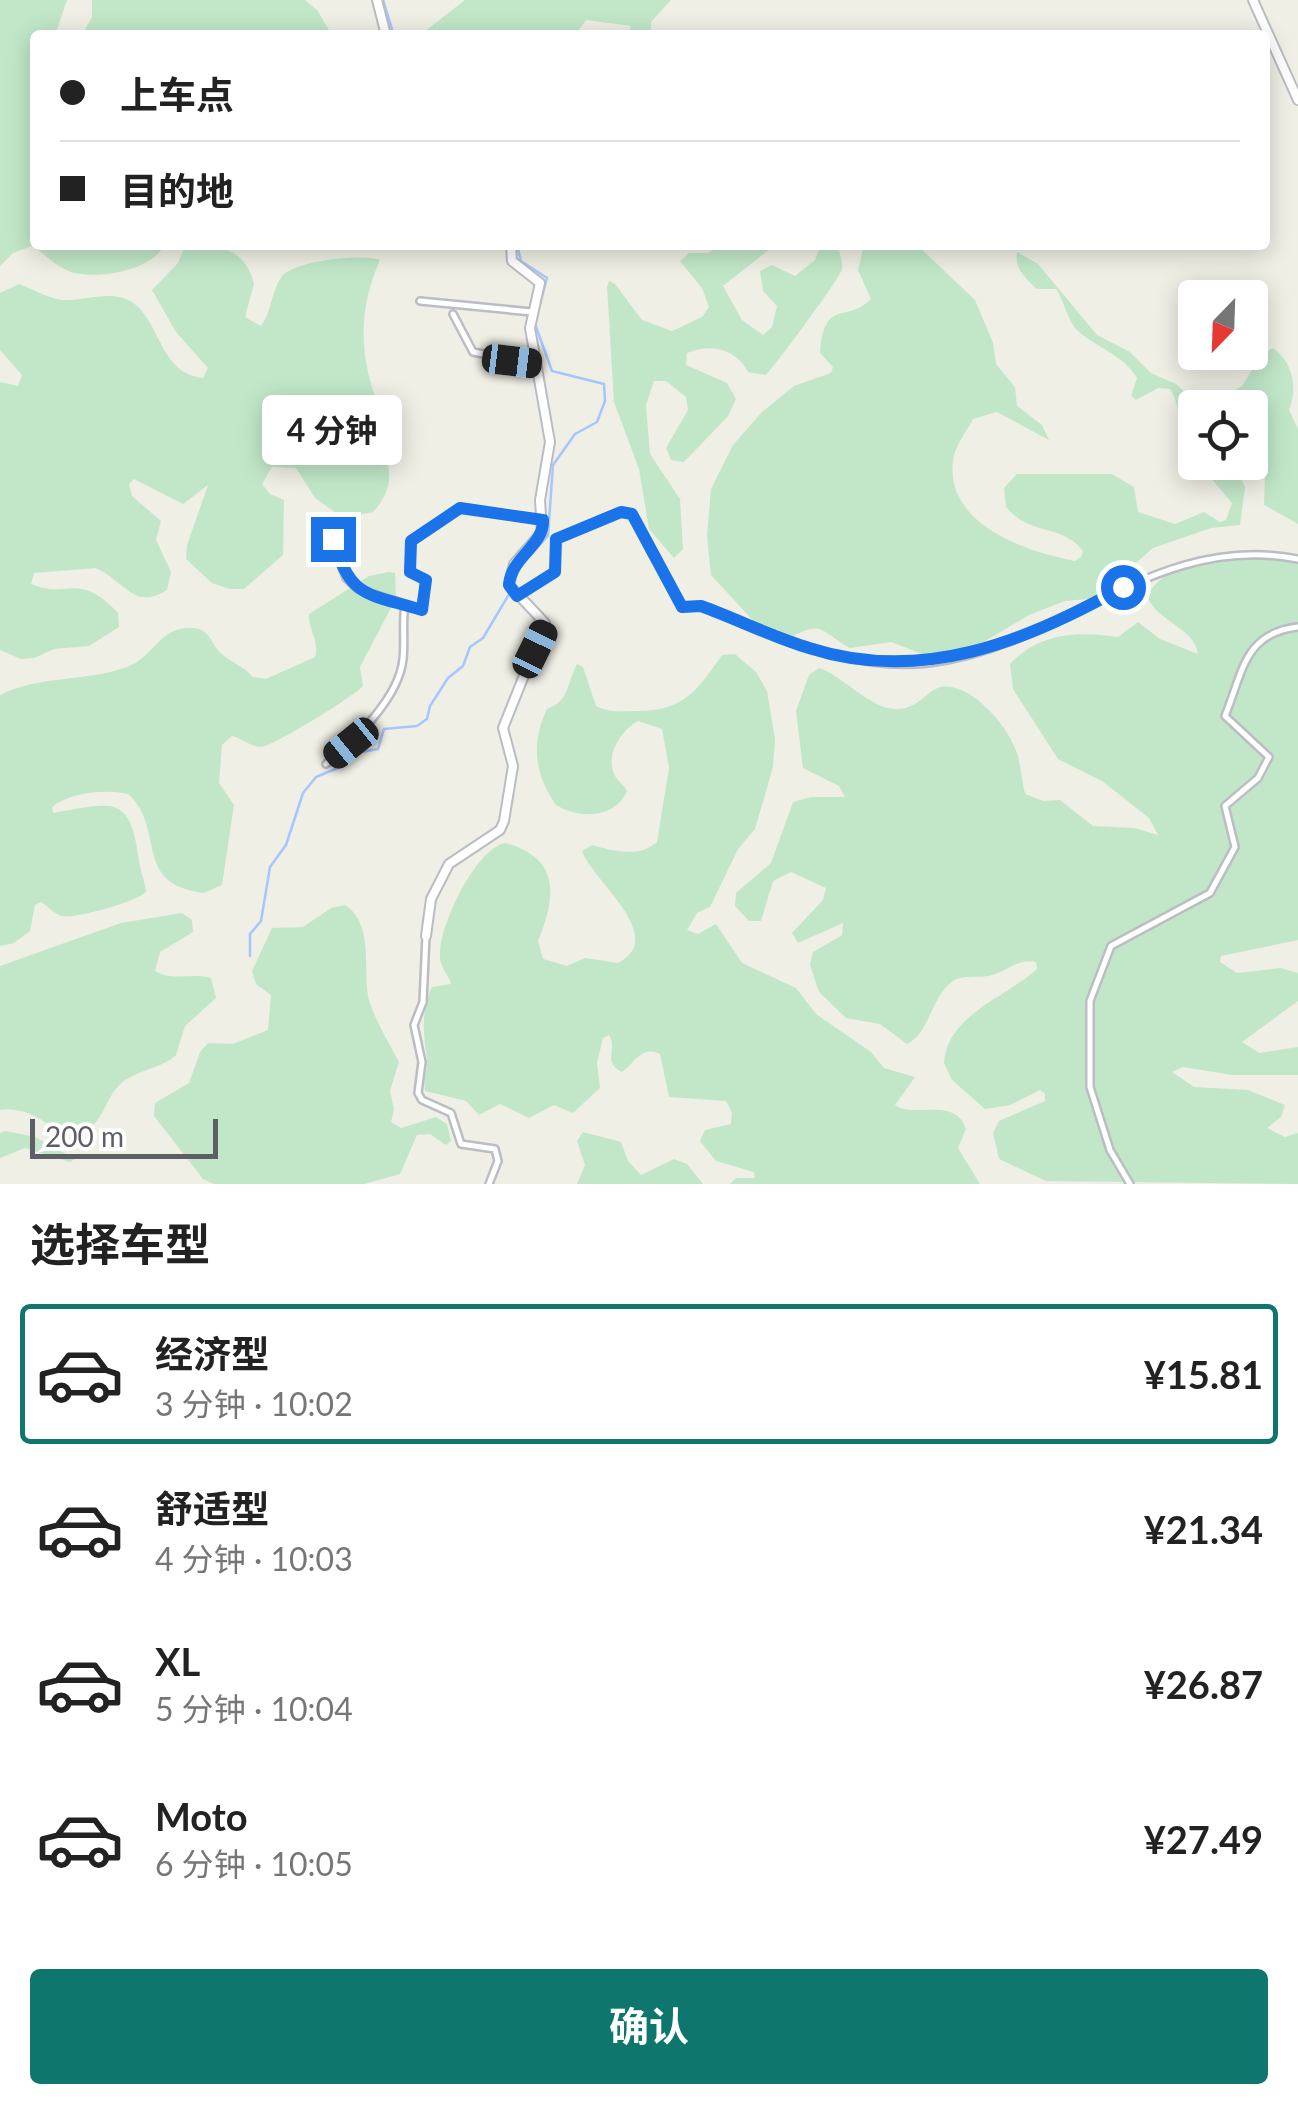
<!DOCTYPE html>
<html lang="zh">
<head>
<meta charset="utf-8">
<style>
  :root { --surface:#fff; --page:#f2f2f2; --text:#222; --muted:#767676; --line:#e0e0e0; --accent:#0f766e }
  body { margin:0; font-family:Lato,"Noto Sans SC",sans-serif; background:var(--page); color:var(--text); height:100vh; display:flex; flex-direction:column; font-size:38px; white-space:nowrap }
  * { box-sizing:border-box; margin:0 }
  p { font-size:32px; color:var(--muted) }
  .icon { flex:none; width:55px; height:55px; fill:none; stroke:currentColor; stroke-width:2; stroke-linecap:round; stroke-linejoin:round }
  .map { position:relative; height:1184px; overflow:hidden }
  .side { display:flex; flex-direction:column; background:var(--surface); flex:1 }
  .side>* { flex:none }
  .guide { position:absolute; left:30px; top:30px; width:1240px; height:220px; border-radius:10px; box-shadow:0 5px 25px #0003; display:grid; align-content:center; height:220px; padding:0 30px; background:var(--surface) }
  .needle { width:65px; rotate:203deg }
  .controls { position:absolute; left:1178px; top:280px; display:grid; gap:20px }
  .controls a { display:grid; place-items:center; width:90px; height:90px; border-radius:10px; background:var(--surface); box-shadow:0 5px 25px #0003; font-size:50px }
  .scale { position:absolute; left:30px; bottom:25px; width:188px; box-sizing:border-box; padding-left:10px; border:5px solid #5d5f66; border-top:0; font-size:28px; line-height:35px; white-space:nowrap; color:#5d5f66; -webkit-text-stroke:8px #fff; paint-order:stroke }
  .end { position:absolute; width:45px; height:45px; margin:-22px; border:12px solid #1a73e8; background:#fff; box-shadow:0 0 0 5px #fff }
  .from { border-radius:50% }
  .bubble { position:absolute; height:70px; border-radius:10px; background:var(--surface); box-shadow:0 5px 25px #0003; font-size:32px; font-weight:700; line-height:70px; text-align:center }
  .car { position:absolute; width:30px; height:60px; margin:-30px -15px; border-radius:12px; box-shadow:0 0 8px 2px #0007; background:linear-gradient(#222 24%,#8ab4d8 0 40%,#222 0 76%,#8ab4d8 0 86%,#222 0) }
  .guide b { display:flex; align-items:center; gap:35px; height:95px; font-size:38px }
  .guide b+b { border-top:2px solid var(--line) }
  .guide i { width:25px; height:25px; background:var(--text) }
  ul { padding:0; list-style:none }
  li { display:flex; align-items:center; gap:30px; height:140px; margin:0 20px 15px; padding:0 10px; border:5px solid transparent; border-radius:10px }
  li div { flex:1 }
  li b { display:block; font-size:38px }
  li em { font-style:normal; font-weight:700 }
  li.current { border-color:var(--accent) }
  li>.icon { width:90px; height:90px; stroke-width:1.5 }
  h2 { padding:0 30px; font-size:45px; line-height:120px }
  .action { display:flex; gap:20px; margin-top:auto; padding:20px 30px }
  .action a { flex:1; height:115px; border-radius:10px; background:var(--accent); color:#fff; font-size:40px; font-weight:700; line-height:115px; text-align:center }
  .map>svg:first-child { display:block }
  .green { fill:#c1e7c8 }
  .lines { fill:none; stroke-linecap:round; stroke-linejoin:round }
  .stream { stroke:#a5c7ff; stroke-width:2.5 }
  .street-casing { stroke:#bcbdc4; stroke-width:10 }
  .secondary-casing { stroke:#babcc3; stroke-width:12 }
  .street { stroke:#fff; stroke-width:5 }
  .secondary { stroke:#fff; stroke-width:8 }
  .route { stroke:#1a73e8; stroke-width:12 }
</style>
</head>
<body>
<div class="map">
<svg width="1298" height="1184" viewBox="0 0 1298 1184">
  <rect width="100%" height="100%" fill="#efefe5"/>
  <g class="green">
    <path d="M0,0H67L55,35H35V245H165C150,271 98,280 71,272C55,266 45,254 32,246L13,253L0,266Z"/>
    <polygon points="92,0 305,0 317,10 332,35 82,35 92,17"/>
    <polygon points="465,0 671,0 651,22 651,35 628,35 631,26 586,20 575,35 420,35"/>
    <path d="M186,245C218,245 245,247 254,284L245,317L261,326C272,311 271,291 282,276C294,261 362,253 380,260C357,312 359,360 381,412L376,422C385,459 402,480 373,512L343,518L315,498L296,468L272,467L262,484L270,494L284,500L283,555L244,589H230L212,583L186,559L187,545L208,485L183,504L134,479L129,484L132,496L161,521L156,540L171,572L167,590C135,611 124,581 96,568L34,573L31,584C69,600 77,570 118,613L119,627L89,646L54,649L34,658L21,659L0,650V382L18,386L22,375L0,350V293L19,284C33,289 49,299 63,300C86,301 112,289 132,302C162,323 159,373 203,378L208,368L176,332L152,290L178,263Z"/>
    <path d="M721,245H775L723,286L742,320L763,335L772,327L777,306L763,291L760,271L772,265L795,276L815,260L821,245H838C839,252 843,262 842,269C841,277 777,363 766,375L748,372C736,349 711,343 687,353L686,365L727,383L736,399L728,416L684,462L671,460L666,448L688,410L686,397L666,381H654L646,405L650,454L680,499L683,549L674,558L649,529L639,469L614,402L607,287L609,281L615,284L642,320L672,331L702,317L709,307L702,288L680,261L689,253H708Z"/>
    <path d="M864,245H917L975,300L993,343L996,364L1015,387L1017,406L1042,425L1049,440L997,412L973,419C967,431 954,447 953,461C945,525 1027,552 1075,561L1081,557L1083,551C1062,523 1031,537 1006,507L1004,488L1017,474H1112L1134,487L1138,512L1175,524L1204,512L1220,522L1226,520L1232,503L1198,463H1233L1245,487L1240,525L1211,528L1153,548L1129,569L1110,597L1065,601L1029,615L962,655L933,658L891,642L850,648C816,628 823,619 782,642L769,638L711,575L707,536L711,489L733,445L762,412L794,386L831,373L833,367L820,353C824,297 847,324 871,299L858,270Z"/>
    <path d="M1017,252L1038,264L1097,335L1130,352L1151,373L1176,384L1190,397L1197,407L1195,459C1173,431 1185,413 1170,389L1158,388L1136,400L1131,396L1137,378C1122,354 1099,349 1079,332C1068,323 1065,302 1056,289H1037C1026,279 1014,268 1017,252Z"/>
    <path d="M1273,348C1293,362 1298,388 1289,410L1298,429V524L1264,505L1265,473L1250,442V408L1218,401L1242,386L1262,354Z"/>
    <path d="M1260,558L1298,561V940L1221,956L1220,962L1237,973L1280,968L1298,973V1001L1242,1042L1259,1053L1298,1047V1075H1232L1183,1067L1172,1072L1194,1087L1248,1090L1285,1105L1281,1117L1267,1128L1285,1137L1298,1133V1184L1046,1181L999,1159L993,1133L999,1121L1045,1101V1094L1040,1090L1010,1105L985,1109L952,1080L944,1063C947,1015 1005,998 1037,969L1036,962C1019,958 1007,971 992,975C979,979 963,974 953,981C931,996 930,1033 907,1044L880,1024L846,1018L819,992L810,965L813,952L842,935L843,923L798,943L792,933L823,900L826,888L791,872L773,881L761,921H749L735,906L736,893L771,863L793,802L811,797H845L839,786L803,768L796,711L809,675L819,668C848,677 879,723 913,705C923,700 929,691 940,687C972,682 1010,728 1018,756C1021,769 1022,781 1025,794L1043,801L1060,800L1093,826L1134,828L1158,835L1149,818L1102,781L1058,759L1013,689L1010,664C1040,632 1078,631 1118,637L1138,622L1160,639L1198,654C1195,628 1156,621 1147,596C1167,559 1221,559 1260,558Z"/>
    <path d="M389,572L395,573L396,598L360,667L363,686C356,695 272,747 261,747C251,747 241,738 232,736L222,745L219,783L234,805L222,885L204,893C131,884 167,829 128,794C104,789 71,792 52,807L53,813C114,803 130,793 139,861C140,871 145,881 146,892C136,902 75,919 61,916C53,913 48,906 41,902L35,905L30,931L14,943L0,946V695C40,675 85,682 127,667C153,658 158,628 190,628C211,627 211,646 223,655C234,664 242,665 253,677L266,679L315,657C320,641 308,630 309,614L369,576Z"/>
    <path d="M735,654L756,672L767,691L775,739L773,767L755,829L738,849L710,907L697,913L687,930L698,934L716,924L742,963L796,988L816,1014L871,1052L884,1068L915,1077L895,1105C914,1119 955,1096 966,1129L958,1148L980,1184H730L736,1178H755L754,1172L716,1161L700,1141L705,1130L731,1124L732,1112L726,1101L669,1097L660,1054C641,1045 636,1062 622,1072C602,1063 618,1049 609,1035L603,1038L597,1063L600,1088L573,1113L554,1105L529,1118L500,1104L479,1115L466,1101L425,1091C423,1079 428,1070 427,1058C423,1032 421,1012 432,987L451,984C449,976 443,971 441,963C433,937 474,849 505,843C561,858 556,897 538,941L543,959L567,966L585,958L618,963C669,936 592,881 582,851L592,845C613,851 640,858 657,842L669,768L662,729L638,721C622,730 607,752 613,771C615,780 623,783 627,791C615,819 579,819 556,805C534,774 531,742 547,709C570,701 567,682 577,664L583,667L596,706C610,713 620,711 635,711C683,712 697,691 722,655Z"/>
    <path d="M345,905C376,925 361,975 370,1003C377,1024 389,1043 399,1062L390,1091L394,1109L391,1122L401,1128L436,1117L447,1124L451,1141L446,1145L430,1134L417,1135L400,1174L364,1184H214L203,1179L154,1116L155,1103L189,1083L200,1052L208,1043L233,1044L268,1030L271,995L256,984L252,971L272,928L303,927L331,908Z"/>
    <path d="M182,913L192,920L193,932L160,952L155,971C173,982 191,972 211,978L216,998L185,1026L176,1055C159,1071 131,1069 115,1090C102,1107 101,1131 73,1132C48,1133 38,1106 0,1110V966L121,923Z"/>
    <polygon points="6,1131 35,1137 75,1159 70,1162 25,1148 0,1158 0,1133"/>
    <polygon points="583,1132 621,1142 628,1161 641,1175 674,1159 687,1164 703,1184 577,1184 585,1165 577,1141"/>
  </g>
  <g class="lines">
    <g class="stream">
      <polyline points="383,0 394,35"/>
      <polyline points="517,245 521,261 547,278 538,311"/>
      <polyline points="514,583 520,566 548,536 553,465 575,434 597,422 605,401 604,384 552,371 535,324"/>
      <polyline points="250,956 250,934 261,921 270,867 286,845 303,793 316,777 340,767 355,753 378,749 384,729 417,726 427,719 430,706 448,678 463,666 470,647 483,638 511,591"/>
    </g>
    <g class="street-casing">
      <g id="street">
        <polyline points="420,301 532,312"/>
        <polyline points="453,314 473,352 537,364"/>
        <polyline points="329,533 346,578 358,589 405,604"/>
        <path d="M517,595L555,572L556,539L621,512L632,514L682,607L701,606C774,633 849,672 929,663C1063,647 1156,531 1298,559"/>
        <path d="M326,764C354,740 399,699 403,659C405,641 402,623 405,604L421,610L426,580L410,572L411,541L460,508L540,520"/>
        <polyline points="426,936 423,1002 414,1025 422,1062 418,1093 422,1100 451,1113 461,1144 495,1149 498,1161 489,1184"/>
        <path d="M1130,1184L1110,1150L1090,1087V1001L1111,946L1210,893L1235,847L1225,806L1258,778L1269,757L1225,716C1243,672 1244,633 1298,627"/>
      </g>
    </g>
    <g class="secondary-casing">
      <g id="secondary">
        <polyline points="377,0 386,35"/>
        <polyline points="1253,0 1298,100"/>
        <polyline points="426,936 431,899 449,864 500,830 504,821 513,766 503,728 545,623 509,585 514,564 542,532 540,500 550,442 530,328 540,283 512,261 511,245"/>
      </g>
    </g>
    <use href="#street" class="street"/>
    <use href="#secondary" class="secondary"/>
  </g>
  <g class="lines">
    <path class="route" d="M333,539C350,599 367,593 422,610L426,580L410,572L411,541L460,508L543,520C544,546 511,557 509,585L517,596L555,572L556,539L621,512L632,514L682,607L701,606C737,619 772,637 809,648C921,684 1026,642 1123,587"/>
  </g>
</svg>
<div class="controls">
<a><svg class="needle" viewBox="-14 -14 28 28"><path d="M0-13l5 13h-10z" fill="#e53935"/><path d="M0 13l5-13h-10z" fill="#767676"/></svg></a>
<a><svg class="icon" aria-label="locate" viewBox="0 0 24 24"><circle cx="12" cy="12" r="6"/><path d="M12 2v4M12 18v4M2 12h4M18 12h4"/></svg></a>
</div>
<div class="scale">200 m</div>
<i class="end from" style="left:1123px;top:587px"></i>
<i class="end" style="left:333px;top:539px"></i>
<div class="bubble" style="left:262px;top:395px;width:140px">4 分钟</div>
<i class="car" style="left:512px;top:361px;rotate:97deg"></i>
<i class="car" style="left:535px;top:649px;rotate:26deg"></i>
<i class="car" style="left:351px;top:743px;rotate:231deg"></i>
<div class="guide">
<b><i class="from"></i>上车点</b>
<b><i></i>目的地</b>
</div>
</div>
<section class="side">
<h2>选择车型</h2>
<ul>
<li class="current"><svg class="icon" aria-label="car" viewBox="0 0 24 24"><path d="M5 17H2v-5l4-1 3-4h7l3 4 3 1v5h-3M9 17h6M6 11h13"/><circle cx="7" cy="17" r="2"/><circle cx="17" cy="17" r="2"/></svg><div><b>经济型</b><p>3 分钟 · 10:02</p></div><em>¥15.81</em></li>
<li><svg class="icon" aria-label="car" viewBox="0 0 24 24"><path d="M5 17H2v-5l4-1 3-4h7l3 4 3 1v5h-3M9 17h6M6 11h13"/><circle cx="7" cy="17" r="2"/><circle cx="17" cy="17" r="2"/></svg><div><b>舒适型</b><p>4 分钟 · 10:03</p></div><em>¥21.34</em></li>
<li><svg class="icon" aria-label="car" viewBox="0 0 24 24"><path d="M5 17H2v-5l4-1 3-4h7l3 4 3 1v5h-3M9 17h6M6 11h13"/><circle cx="7" cy="17" r="2"/><circle cx="17" cy="17" r="2"/></svg><div><b>XL</b><p>5 分钟 · 10:04</p></div><em>¥26.87</em></li>
<li><svg class="icon" aria-label="car" viewBox="0 0 24 24"><path d="M5 17H2v-5l4-1 3-4h7l3 4 3 1v5h-3M9 17h6M6 11h13"/><circle cx="7" cy="17" r="2"/><circle cx="17" cy="17" r="2"/></svg><div><b>Moto</b><p>6 分钟 · 10:05</p></div><em>¥27.49</em></li>
</ul>
<div class="action"><a>确认</a></div>
</section>
</body>
</html>
